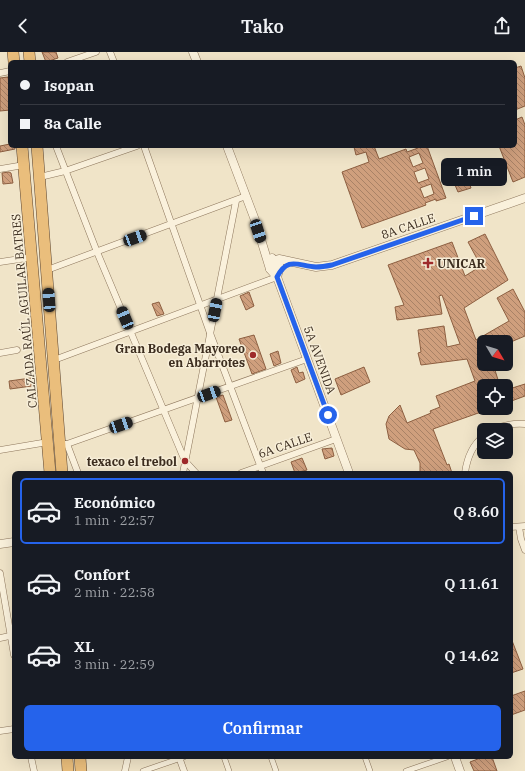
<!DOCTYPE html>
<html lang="es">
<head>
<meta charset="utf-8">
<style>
  :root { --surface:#171b24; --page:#242831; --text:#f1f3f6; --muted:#9ea1a6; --line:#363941; --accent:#2563eb }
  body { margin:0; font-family:"IBM Plex Serif",serif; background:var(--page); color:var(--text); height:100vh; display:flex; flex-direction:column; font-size:15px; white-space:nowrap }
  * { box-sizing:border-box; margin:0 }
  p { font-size:13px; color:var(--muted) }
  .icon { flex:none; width:22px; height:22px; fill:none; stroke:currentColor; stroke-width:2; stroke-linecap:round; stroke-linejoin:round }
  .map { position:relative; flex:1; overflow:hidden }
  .details { position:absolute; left:12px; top:419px; width:501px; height:288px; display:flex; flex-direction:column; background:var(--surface); border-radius:6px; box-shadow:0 4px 16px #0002 }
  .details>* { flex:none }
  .top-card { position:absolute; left:8px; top:8px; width:509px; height:88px; border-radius:6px; box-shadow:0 4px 16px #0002; display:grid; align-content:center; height:88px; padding:0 12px; background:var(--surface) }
  .needle { width:26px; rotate:128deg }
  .controls { position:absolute; left:477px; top:283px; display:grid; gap:8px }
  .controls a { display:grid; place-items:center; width:36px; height:36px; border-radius:6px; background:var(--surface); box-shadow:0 4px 16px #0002; font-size:20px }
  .end { position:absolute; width:18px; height:18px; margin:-9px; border:5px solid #2563eb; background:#fff; box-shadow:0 0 0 2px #fff }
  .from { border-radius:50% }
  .bubble { position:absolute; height:28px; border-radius:6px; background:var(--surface); box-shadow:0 4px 16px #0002; font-size:13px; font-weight:600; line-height:28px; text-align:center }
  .car { position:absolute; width:12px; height:24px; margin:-12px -6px; border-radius:5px; box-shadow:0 0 3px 1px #0007; background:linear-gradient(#222 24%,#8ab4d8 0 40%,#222 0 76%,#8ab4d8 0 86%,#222 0) }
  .top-card b { display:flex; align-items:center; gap:14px; height:38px; font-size:15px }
  .top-card b+b { border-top:1px solid var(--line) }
  .top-card i { width:10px; height:10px; background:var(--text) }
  ul { padding:7px 0 0; list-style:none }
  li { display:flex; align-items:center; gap:12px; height:66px; margin:0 8px 6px; padding:0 4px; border:2px solid transparent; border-radius:6px }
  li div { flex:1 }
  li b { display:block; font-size:15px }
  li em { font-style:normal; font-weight:600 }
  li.current { border-color:var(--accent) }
  li>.icon { width:36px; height:36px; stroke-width:1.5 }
  .primary-button { display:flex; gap:8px; margin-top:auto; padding:8px 12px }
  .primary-button a { flex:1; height:46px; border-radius:6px; background:var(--accent); color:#fff; font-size:16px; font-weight:600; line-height:46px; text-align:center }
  header { display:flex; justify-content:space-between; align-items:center; height:52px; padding:0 12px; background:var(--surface); font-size:18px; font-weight:600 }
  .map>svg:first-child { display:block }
  .building { fill:url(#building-back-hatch); stroke:#8d5f41; fill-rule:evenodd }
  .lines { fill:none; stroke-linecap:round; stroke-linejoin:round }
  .pedestrian-casing { stroke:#8d765c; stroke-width:6 }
  .minor-casing { stroke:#8d765c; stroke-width:7 }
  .tertiary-casing { stroke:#8d765c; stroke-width:9 }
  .trunk-casing { stroke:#5b4430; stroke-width:12 }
  .pedestrian { stroke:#faf1dc; stroke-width:5 }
  .minor { stroke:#faf1dc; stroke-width:6 }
  .tertiary { stroke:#faf1dc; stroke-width:8 }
  .trunk { stroke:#eabe7c; stroke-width:11 }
  .route { stroke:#2563eb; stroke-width:5 }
  .poi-dot { fill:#9e2a2b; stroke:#f7eed8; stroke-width:1.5 }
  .labels { text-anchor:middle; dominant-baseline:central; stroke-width:3; stroke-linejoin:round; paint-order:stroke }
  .street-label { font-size:12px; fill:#3d2e20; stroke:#f7eed8 }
  .poi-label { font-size:12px; font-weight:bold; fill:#3d2e20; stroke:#f7eed8; text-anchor:end }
</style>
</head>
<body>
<header><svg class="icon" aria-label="back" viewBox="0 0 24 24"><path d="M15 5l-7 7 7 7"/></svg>Tako<svg class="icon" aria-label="share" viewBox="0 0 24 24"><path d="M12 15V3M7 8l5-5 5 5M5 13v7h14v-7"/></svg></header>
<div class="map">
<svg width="525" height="719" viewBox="0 0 525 719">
  <defs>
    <pattern id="building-back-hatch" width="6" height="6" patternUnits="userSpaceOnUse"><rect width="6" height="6" fill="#cf9f7d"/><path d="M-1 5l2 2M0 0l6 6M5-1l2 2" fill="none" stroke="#a98266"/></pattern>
  </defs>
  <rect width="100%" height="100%" fill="#f0e4c8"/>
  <g class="building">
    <polygon points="42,0 56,0 58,6 46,10"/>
    <polygon points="521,14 525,26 525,54 515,58 515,16"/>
    <polygon points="8,25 10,38 10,58 0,59 0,26"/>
    <polygon points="522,65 525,73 525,125 513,130 499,94 515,94 515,68"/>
    <polygon points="10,92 10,94 15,94 15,97 0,100 0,94"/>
    <path d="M358,94H374L379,107L406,97L407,100L418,96L417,94H427L446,146L436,149V147L425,151L426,153L362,176L342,120L369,110L366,100L356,103L354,95ZM419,101L423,111L413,115L409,105ZM425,116L429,127L418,131L414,120ZM431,132L434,142L424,146L420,136Z"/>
    <polygon points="9,120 11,121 13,131 3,132 2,121"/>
    <polygon points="468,128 471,136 458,140 455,133"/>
    <polygon points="485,182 508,228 464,256 476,288 509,269 497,246 513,237 525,260 525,284 506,292 506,290 484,290 484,312 493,312 500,334 484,334 484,359 433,377 447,413 449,412 452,421 420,421 420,411 414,398 405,397 389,387 386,372 389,364 400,353 407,371 431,361 430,359 440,355 436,344 475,329 467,307 421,313 418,301 421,300 418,278 444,274 447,295 460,292 442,243 439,244 442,262 397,268 395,255 404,253 388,213 452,190 465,224 481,214 468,190"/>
    <polygon points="249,240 254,254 246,258 240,244"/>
    <polygon points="159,250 164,262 157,264 152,252"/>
    <polygon points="254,283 266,317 252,322 239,287"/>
    <polygon points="278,299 281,311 274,314 270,302"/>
    <polygon points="297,315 299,321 303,320 305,327 296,331 291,318"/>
    <polygon points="364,315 370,330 341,343 335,327"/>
    <polygon points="31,326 32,334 10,337 9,329"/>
    <polygon points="525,332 525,344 506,351 506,338"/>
    <polygon points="223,343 232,368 225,370 216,345"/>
    <polygon points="332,396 334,404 325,407 322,397"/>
    <polygon points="302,406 307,418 295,421 291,410"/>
    <polygon points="511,586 523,617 511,621"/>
    <polygon points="525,639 525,658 511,663 511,644"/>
    <polygon points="483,705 492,705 497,719 474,719 470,710"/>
  </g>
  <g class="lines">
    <g class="pedestrian-casing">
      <g id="pedestrian">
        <polyline points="224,705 229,719"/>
        <polyline points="271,705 276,719"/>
        <polyline points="365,705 370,719"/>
        <polyline points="143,719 184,705"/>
        <polyline points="406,719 447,705"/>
      </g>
    </g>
    <g class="minor-casing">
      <g id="minor">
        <polyline points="110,0 114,10"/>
        <polyline points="67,10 96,0"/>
        <polyline points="0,21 10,19"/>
        <polyline points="56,94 97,200 185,409 196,421"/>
        <polyline points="144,94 210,281 263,421"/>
        <polyline points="0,117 24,113"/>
        <polyline points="40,125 65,119 137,94"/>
        <polyline points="0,210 33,205"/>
        <polyline points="47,218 246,144"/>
        <polyline points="0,301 17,298"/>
        <polyline points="54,308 277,225"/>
        <path d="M492,378C503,373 513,371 525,372"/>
        <polyline points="60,392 67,392 307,307"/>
        <polyline points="67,392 78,421"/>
        <polyline points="0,398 48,390"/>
        <polyline points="183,421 236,149"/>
        <polyline points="241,421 336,387"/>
        <path d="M465,421C467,406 472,393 484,384"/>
        <polyline points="511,475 525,474"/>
        <polyline points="519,475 521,487 525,498"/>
        <polyline points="0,521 14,603"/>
        <polyline points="0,586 14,583"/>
        <polyline points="0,679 14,677"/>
        <polyline points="31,705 34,719"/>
        <polyline points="179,705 184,719"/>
        <polyline points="125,719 128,705"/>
      </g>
    </g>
    <g class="tertiary-casing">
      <g id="tertiary">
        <polyline points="193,0 197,10"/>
        <polyline points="227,94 255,168 270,217 277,225 349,421"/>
        <polyline points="272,206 279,212 279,218 277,225"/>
        <polyline points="270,217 276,208 279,207 316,215 332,213 525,146"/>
        <polyline points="0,492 14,490"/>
        <polyline points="455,705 460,719"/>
      </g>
    </g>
    <g class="trunk-casing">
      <g id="trunk">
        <polyline points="13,0 14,10"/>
        <polyline points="29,0 30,10"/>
        <polyline points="22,94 50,421"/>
        <polyline points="37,94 62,421"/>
        <polyline points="67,705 68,719"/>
        <polyline points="80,705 81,719"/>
      </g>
    </g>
    <use href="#pedestrian" class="pedestrian"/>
    <use href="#minor" class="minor"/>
    <use href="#tertiary" class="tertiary"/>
    <use href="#trunk" class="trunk"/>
  </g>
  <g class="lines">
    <path class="route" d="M328,363L277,225C288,204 298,214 316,215C321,215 327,214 332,213L474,164"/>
  </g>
  <g class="poi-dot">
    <path d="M426 205h4v4h4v4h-4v4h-4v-4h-4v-4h4z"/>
    <circle cx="253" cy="303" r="4"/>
    <circle cx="185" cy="409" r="4"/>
  </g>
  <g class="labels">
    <g class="street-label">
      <text transform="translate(408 174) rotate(-19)">8A CALLE</text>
      <text transform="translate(24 259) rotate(-95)">CALZADA RAÚL AGUILAR BATRES</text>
      <text transform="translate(320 308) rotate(70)">5A AVENIDA</text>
      <text transform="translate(285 393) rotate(-19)">6A CALLE</text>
    </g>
    <g class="poi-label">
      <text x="437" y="211" text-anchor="start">UNICAR</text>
      <text x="245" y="296">Gran Bodega Mayoreo<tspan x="245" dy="14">en Abarrotes</tspan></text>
      <text x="177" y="409">texaco el trebol</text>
    </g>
  </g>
</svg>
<div class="controls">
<a><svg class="needle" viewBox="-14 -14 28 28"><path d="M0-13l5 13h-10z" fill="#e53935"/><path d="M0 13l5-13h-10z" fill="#9ea1a6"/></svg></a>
<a><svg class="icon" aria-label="locate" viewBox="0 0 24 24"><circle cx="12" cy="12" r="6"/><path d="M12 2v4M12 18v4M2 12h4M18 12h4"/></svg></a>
<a><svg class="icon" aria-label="layers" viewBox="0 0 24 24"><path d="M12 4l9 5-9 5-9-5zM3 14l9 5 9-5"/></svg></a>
</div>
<i class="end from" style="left:328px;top:363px"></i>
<i class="end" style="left:474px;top:164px"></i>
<div class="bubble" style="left:441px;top:106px;width:66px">1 min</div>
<i class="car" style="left:258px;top:179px;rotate:162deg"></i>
<i class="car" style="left:135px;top:186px;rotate:70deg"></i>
<i class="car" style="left:49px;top:248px;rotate:356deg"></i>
<i class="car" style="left:215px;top:258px;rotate:11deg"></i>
<i class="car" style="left:125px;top:266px;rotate:337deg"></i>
<i class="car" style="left:209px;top:342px;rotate:70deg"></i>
<i class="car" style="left:121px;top:373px;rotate:71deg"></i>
<div class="top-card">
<b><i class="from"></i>Isopan</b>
<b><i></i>8a Calle</b>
</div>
<section class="details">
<ul>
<li class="current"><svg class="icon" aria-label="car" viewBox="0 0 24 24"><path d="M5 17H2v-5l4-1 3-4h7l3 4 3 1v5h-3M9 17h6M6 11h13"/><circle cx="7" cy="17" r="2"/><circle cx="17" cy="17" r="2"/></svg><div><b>Económico</b><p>1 min · 22:57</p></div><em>Q 8.60</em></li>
<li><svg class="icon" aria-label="car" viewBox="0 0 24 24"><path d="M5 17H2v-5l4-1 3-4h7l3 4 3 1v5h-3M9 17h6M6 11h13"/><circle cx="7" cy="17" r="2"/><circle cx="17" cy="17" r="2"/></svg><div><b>Confort</b><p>2 min · 22:58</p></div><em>Q 11.61</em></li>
<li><svg class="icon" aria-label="car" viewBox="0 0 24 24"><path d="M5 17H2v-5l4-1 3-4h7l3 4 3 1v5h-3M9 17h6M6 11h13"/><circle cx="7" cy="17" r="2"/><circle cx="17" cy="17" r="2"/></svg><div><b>XL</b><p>3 min · 22:59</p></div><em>Q 14.62</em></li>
</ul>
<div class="primary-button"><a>Confirmar</a></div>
</section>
</div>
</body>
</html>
